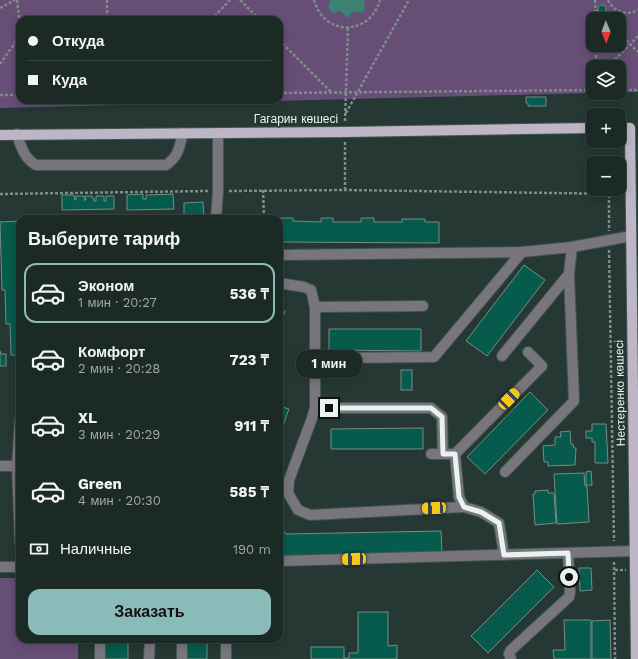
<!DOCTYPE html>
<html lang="ru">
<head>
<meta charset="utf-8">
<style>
  :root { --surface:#1c2a26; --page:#293632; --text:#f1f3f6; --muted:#a0a7a7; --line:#3a4643; --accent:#8bbbb9 }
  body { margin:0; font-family:"Work Sans",sans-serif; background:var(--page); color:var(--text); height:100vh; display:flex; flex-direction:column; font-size:15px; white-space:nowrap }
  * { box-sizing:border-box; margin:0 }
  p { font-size:13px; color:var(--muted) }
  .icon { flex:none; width:22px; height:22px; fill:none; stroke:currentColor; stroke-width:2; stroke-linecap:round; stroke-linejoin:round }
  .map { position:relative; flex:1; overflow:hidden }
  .side { position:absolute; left:16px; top:215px; width:267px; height:428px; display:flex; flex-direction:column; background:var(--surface); border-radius:12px; box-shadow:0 2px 10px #0003,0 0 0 1px var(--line) }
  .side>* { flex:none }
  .guide { position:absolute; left:16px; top:16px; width:267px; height:88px; border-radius:12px; box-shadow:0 2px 10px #0003,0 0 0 1px var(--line); display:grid; align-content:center; height:88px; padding:0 12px; background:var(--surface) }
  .needle { width:26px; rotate:179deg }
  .tools { position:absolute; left:586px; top:12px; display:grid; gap:8px }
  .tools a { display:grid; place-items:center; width:40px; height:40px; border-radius:8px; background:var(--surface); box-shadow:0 2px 10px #0003,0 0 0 1px var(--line); font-size:20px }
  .end { position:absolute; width:18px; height:18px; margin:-9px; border:5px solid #e8f3f0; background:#111; box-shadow:0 0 0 2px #111 }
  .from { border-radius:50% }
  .bubble { position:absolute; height:28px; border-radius:12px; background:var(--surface); box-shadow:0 2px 10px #0003,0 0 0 1px var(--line); font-size:13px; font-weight:700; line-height:28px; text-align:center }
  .car { position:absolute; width:12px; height:24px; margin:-12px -6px; border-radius:5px; box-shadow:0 0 3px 1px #0007; background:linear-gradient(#f5c518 24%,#345 0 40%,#f5c518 0 76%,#345 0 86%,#f5c518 0) }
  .guide b { display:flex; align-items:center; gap:14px; height:38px; font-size:15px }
  .guide b+b { border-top:1px solid var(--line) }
  .guide i { width:10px; height:10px; background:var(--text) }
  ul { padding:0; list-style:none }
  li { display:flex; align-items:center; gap:12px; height:60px; margin:0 8px 6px; padding:0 4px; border:2px solid transparent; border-radius:12px }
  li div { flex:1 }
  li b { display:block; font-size:15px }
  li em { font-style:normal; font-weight:700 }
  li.on { border-color:var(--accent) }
  li>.icon { width:36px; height:36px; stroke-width:1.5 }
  h2 { padding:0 12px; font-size:18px; line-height:48px }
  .pay { display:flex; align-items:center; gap:10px; height:44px; padding:0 12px; font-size:15px }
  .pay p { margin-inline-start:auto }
  .primary-button { display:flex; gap:8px; margin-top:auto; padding:8px 12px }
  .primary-button a { flex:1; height:46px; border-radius:12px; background:var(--accent); color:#111; font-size:16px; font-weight:700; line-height:46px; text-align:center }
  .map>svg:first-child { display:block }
  .green { fill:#664e76; fill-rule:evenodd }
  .water { fill:#3a8272 }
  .building { fill:#065b4d; stroke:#778c86 }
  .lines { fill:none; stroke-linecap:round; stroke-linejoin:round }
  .minor-casing { stroke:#445651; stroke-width:12 }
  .major-casing { stroke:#445651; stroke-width:12 }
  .path { stroke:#7d8d89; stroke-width:2.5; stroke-dasharray:3 2; stroke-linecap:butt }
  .minor { stroke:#79757c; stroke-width:10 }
  .major { stroke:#bfb6c5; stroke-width:10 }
  .route { stroke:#e8f3f0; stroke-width:5 }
  .labels { text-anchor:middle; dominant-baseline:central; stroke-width:3; stroke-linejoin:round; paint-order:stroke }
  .street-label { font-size:12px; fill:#e8f3f0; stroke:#253833 }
</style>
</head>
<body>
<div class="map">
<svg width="638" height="659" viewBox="0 0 638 659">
  <rect width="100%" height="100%" fill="#253833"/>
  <g class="green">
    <path d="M0,0H638V92H619V67H593V93L0,108ZM593,19H619V45H593ZM20,20H279V100H20Z"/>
    <polygon points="0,578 20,578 20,639 78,639 78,659 0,659"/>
  </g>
  <polygon class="water" points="329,0 365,0 364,2 365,8 364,12 360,13 354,11 347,18 340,11 335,13 330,11 328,8 330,1"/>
  <g class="building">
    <circle cx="602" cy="9" r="4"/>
    <polygon points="526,97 546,97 546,106 528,106 528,103 526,103"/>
    <polygon points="143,194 143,199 146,199 146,195 173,194 174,209 127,210 127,195"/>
    <polygon points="62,195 74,195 75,200 76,200 76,196 84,196 84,200 86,200 85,196 92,196 92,198 94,198 94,201 96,201 96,196 104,196 104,201 106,201 106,196 114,196 114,209 62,210"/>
    <polygon points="203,202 204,219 184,219 184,203"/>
    <polygon points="270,218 293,218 293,221 321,222 321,218 333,218 333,222 361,222 361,218 374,218 374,222 402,222 402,219 425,219 425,222 439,222 439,243 279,242 279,219 270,219"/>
    <polygon points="20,221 20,355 11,355 10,324 6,324 5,290 2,290 0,222"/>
    <polygon points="524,265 545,280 487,356 466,341"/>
    <polygon points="279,309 285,311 279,330"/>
    <polygon points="329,329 421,329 421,351 329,350"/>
    <polygon points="0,351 1,354 6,354 6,366 0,366"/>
    <rect x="401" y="370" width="11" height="20"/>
    <polygon points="530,392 548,410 485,474 467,457"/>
    <polygon points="279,406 289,409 279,437"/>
    <polygon points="592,424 606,424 608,463 595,463 595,442 592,442 592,438 586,438 586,431 592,431"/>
    <polygon points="423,428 423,449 331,449 331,429"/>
    <polygon points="570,431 571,444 573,444 574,448 576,448 575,465 548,466 548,462 544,462 543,446 555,445 555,437 561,437 560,432"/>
    <polygon points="591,471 592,485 586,485 586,472"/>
    <polygon points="584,473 585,486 587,486 589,522 557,524 554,474"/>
    <polygon points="548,490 548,493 554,493 556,523 535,525 533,494 535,494 535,491"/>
    <polygon points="279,525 286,534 441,531 442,554 279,557"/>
    <polygon points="579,568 591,568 592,590 580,591"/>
    <polygon points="537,570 554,587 488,653 471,636"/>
    <polygon points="358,612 388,612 388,646 397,645 397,659 311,659 311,647 344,647 344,658 349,658 349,653 358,653"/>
    <polygon points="564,620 591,620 591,659 554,659 553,650 565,650"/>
    <polygon points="610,620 611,659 592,659 592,621"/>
    <rect x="105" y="639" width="23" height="20"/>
    <rect x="184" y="639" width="23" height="20"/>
  </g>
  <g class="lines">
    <g class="minor-casing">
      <g id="minor">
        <path d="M17,134C21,147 24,158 36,165H166C179,156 179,148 183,133"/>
        <polyline points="216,219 218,191 218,133"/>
        <polyline points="279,255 522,252 572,247 631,236"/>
        <polyline points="279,283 304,287 311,290 315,307 315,408 311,421 289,480 288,493 298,510 310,515 464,507"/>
        <polyline points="315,307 423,306"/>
        <polyline points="502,356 569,274"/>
        <polyline points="333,358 434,357 522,252"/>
        <polyline points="315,408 431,408 442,417 443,454"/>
        <polyline points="20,420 17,466 20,542"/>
        <polyline points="431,454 455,454 542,366 528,352"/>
        <polyline points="455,454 459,497 464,507 481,512 499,523 504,555"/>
        <polyline points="0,466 20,466"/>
        <polyline points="505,472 574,401 569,274 572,247"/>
        <polyline points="279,561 635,551"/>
        <polyline points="0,567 20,567"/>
        <polyline points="100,639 100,659"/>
        <polyline points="182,639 182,659"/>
        <polyline points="226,639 226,659"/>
        <polyline points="149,659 150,639"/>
        <polyline points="511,659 509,654 511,650 569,597 570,592 568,553"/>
      </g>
    </g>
    <g class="major-casing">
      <g id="major">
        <polyline points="619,128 630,128 636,659"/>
        <polyline points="0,135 345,132 593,128"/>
      </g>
    </g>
    <g class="path">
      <polyline points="17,0 20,24"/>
      <polyline points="107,0 107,20"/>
      <polyline points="240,0 260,20"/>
      <path d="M314,0C324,37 370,36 380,0"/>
      <polyline points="595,0 596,19"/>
      <path d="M608,0C614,12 626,16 638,10"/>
      <polyline points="0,8 15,0"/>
      <polyline points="596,10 605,19"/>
      <polyline points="211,20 230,0"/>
      <polyline points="619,33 638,52"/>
      <polyline points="279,40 331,92"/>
      <polyline points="596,45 596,67"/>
      <polyline points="0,64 20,36"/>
      <polyline points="608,67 638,36"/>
      <polyline points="619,90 638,90"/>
      <polyline points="279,93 593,90"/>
      <polyline points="0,95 20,95"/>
      <polyline points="346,113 409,0"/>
      <polyline points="345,121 348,27"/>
      <polyline points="263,190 264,219"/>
      <polyline points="345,190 345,142"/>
      <polyline points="229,191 345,190 622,194"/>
      <polyline points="0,194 208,191"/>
      <polyline points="609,195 609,231"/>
      <polyline points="609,250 614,541"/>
      <polyline points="614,562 615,659"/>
      <polyline points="615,570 626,570"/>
    </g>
    <use href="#minor" class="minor"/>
    <use href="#major" class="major"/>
  </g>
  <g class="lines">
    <polyline class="route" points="329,408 431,408 442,417 443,454 455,454 459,497 464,507 481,512 499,523 504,555 568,553 569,577"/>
  </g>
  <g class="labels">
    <g class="street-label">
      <text x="296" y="119">Гагарин көшесі</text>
      <text transform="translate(620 393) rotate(-91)">Нестеренко көшесі</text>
    </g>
  </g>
</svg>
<div class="tools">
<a><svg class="needle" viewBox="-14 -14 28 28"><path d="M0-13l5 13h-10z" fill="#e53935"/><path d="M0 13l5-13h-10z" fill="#a0a7a7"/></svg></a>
<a><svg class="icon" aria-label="layers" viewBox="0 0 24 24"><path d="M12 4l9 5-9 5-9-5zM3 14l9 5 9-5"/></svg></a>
<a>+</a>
<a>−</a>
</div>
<i class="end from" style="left:569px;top:577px"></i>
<i class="end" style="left:329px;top:408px"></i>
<div class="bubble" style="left:296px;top:350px;width:66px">1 мин</div>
<i class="car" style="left:509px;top:399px;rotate:45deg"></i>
<i class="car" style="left:434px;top:508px;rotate:267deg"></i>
<i class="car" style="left:354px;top:559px;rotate:268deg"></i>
<div class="guide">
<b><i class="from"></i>Откуда</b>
<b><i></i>Куда</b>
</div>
<section class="side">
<h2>Выберите тариф</h2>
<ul>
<li class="on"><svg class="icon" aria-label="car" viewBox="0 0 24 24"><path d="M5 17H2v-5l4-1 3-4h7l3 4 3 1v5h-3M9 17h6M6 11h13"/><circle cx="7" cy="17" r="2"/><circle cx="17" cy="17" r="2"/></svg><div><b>Эконом</b><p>1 мин · 20:27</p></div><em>536 ₸</em></li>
<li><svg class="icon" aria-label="car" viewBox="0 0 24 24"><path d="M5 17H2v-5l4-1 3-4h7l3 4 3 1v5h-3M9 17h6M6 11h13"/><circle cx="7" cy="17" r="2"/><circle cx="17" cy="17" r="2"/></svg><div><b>Комфорт</b><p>2 мин · 20:28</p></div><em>723 ₸</em></li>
<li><svg class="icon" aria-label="car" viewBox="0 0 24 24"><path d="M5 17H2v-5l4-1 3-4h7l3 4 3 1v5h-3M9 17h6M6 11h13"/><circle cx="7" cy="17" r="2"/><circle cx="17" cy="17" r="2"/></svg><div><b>XL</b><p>3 мин · 20:29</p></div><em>911 ₸</em></li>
<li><svg class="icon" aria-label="car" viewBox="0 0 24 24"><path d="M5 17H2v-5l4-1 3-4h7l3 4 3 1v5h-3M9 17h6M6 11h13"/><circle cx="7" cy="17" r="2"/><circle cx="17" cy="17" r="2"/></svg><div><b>Green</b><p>4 мин · 20:30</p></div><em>585 ₸</em></li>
</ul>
<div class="pay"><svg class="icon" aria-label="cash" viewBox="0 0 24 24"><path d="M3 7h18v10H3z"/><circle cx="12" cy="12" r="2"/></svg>Наличные<p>190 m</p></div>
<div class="primary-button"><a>Заказать</a></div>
</section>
</div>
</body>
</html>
